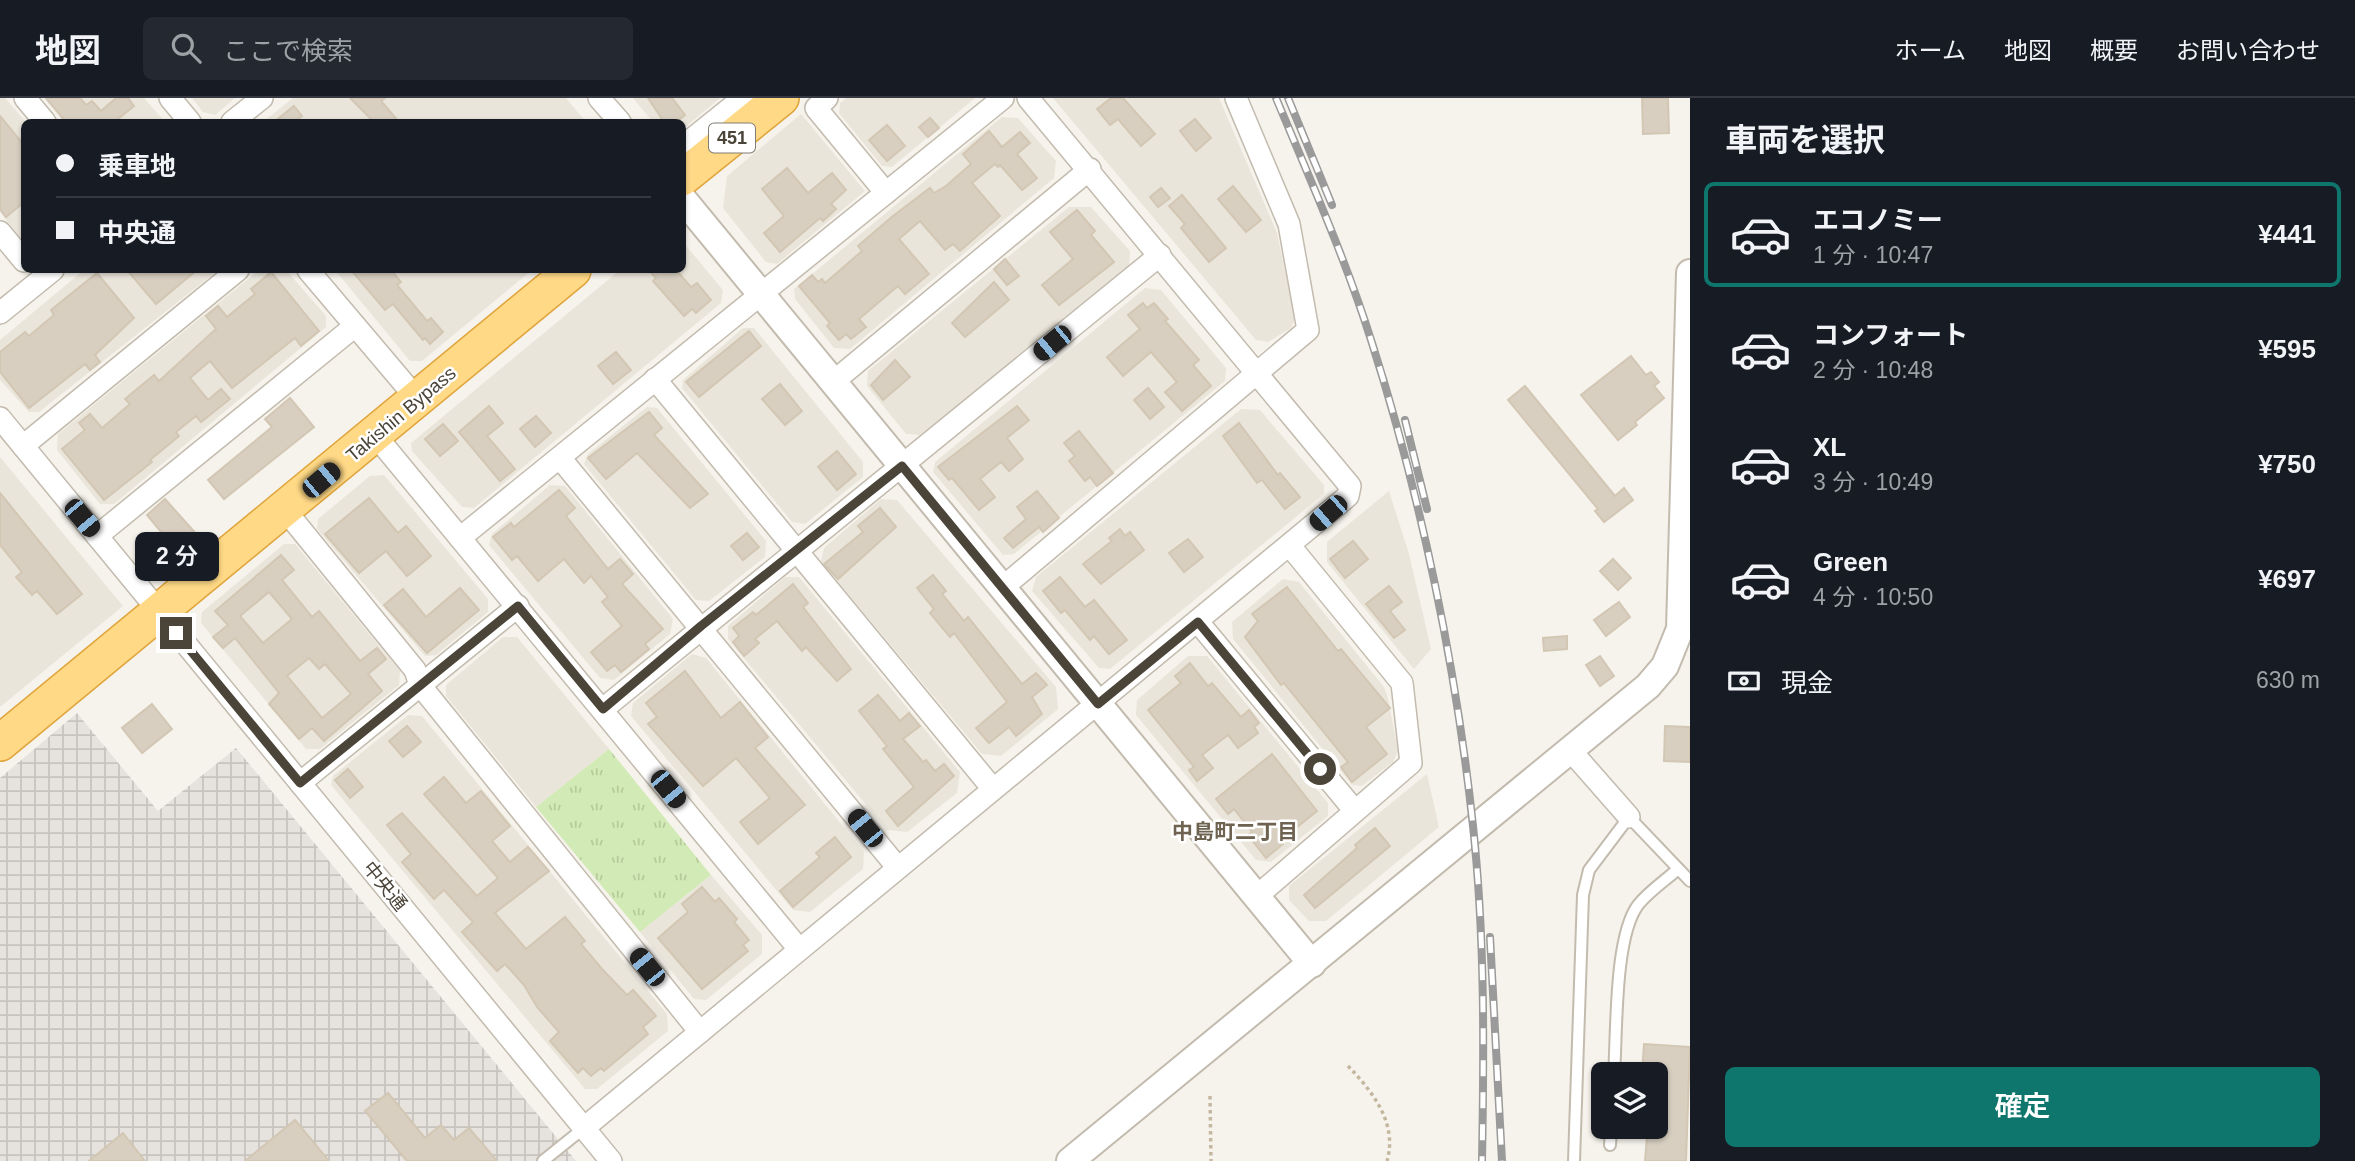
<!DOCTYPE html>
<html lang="ja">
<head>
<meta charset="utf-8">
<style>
  :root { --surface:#171b24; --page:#242831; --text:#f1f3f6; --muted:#9ea1a6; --line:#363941; --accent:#0f766e }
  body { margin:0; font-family:Arial,"Noto Sans JP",sans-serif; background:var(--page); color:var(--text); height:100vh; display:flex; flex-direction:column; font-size:26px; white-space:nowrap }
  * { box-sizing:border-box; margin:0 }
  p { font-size:23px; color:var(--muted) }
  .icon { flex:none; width:38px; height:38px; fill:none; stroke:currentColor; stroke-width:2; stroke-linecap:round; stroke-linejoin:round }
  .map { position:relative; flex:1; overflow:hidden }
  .drawer { display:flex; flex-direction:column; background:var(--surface); width:665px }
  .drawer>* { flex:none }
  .top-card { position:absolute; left:21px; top:21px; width:665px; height:154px; border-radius:10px; box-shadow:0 2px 5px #0004; display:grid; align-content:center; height:154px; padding:0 35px; background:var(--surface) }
  .buttons { position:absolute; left:1591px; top:964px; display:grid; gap:14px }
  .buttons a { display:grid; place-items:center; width:77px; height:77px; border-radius:10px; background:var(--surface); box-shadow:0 2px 5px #0004; font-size:35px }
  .end { position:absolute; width:32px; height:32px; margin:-16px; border:9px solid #4b4439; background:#fff; box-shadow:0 0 0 4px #fff }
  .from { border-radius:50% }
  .bubble { position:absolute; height:49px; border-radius:10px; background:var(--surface); box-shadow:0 2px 5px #0004; font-size:23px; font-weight:600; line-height:49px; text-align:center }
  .car { position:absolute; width:21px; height:42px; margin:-21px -10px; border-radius:9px; box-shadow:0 0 5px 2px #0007; background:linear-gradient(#222 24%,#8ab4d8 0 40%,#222 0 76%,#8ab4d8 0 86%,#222 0) }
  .top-card b { display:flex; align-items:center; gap:24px; height:66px; font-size:26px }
  .top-card b+b { border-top:2px solid var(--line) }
  .top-card i { width:18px; height:18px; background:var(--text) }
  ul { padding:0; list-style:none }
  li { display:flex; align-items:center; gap:21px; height:105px; margin:0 14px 10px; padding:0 21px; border:4px solid transparent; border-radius:10px }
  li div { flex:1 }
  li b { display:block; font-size:26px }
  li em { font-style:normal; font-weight:600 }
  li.selected { border-color:var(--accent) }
  li>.icon { width:63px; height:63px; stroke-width:1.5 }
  h2 { padding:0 35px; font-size:32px; line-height:84px }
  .pay { display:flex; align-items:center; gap:18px; height:77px; padding:0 35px; font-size:26px }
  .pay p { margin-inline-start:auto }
  .button { display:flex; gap:14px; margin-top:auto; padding:14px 35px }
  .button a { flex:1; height:80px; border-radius:10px; background:var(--accent); color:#fff; font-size:28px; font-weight:600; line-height:80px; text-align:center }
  header { display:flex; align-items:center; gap:42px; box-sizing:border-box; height:98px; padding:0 35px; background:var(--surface); border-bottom:2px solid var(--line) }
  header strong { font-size:33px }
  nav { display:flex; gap:38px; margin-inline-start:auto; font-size:24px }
  .search { width:490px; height:63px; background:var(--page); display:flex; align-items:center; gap:18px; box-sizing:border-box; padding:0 24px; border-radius:10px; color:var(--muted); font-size:26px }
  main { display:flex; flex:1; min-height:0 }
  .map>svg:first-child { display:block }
  .residential { fill:#eae5da }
  .industrial { fill:url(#industrial-grid) }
  .grass { fill:url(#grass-tufts) }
  .building { fill:#d8cfc1; stroke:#d3c7b4; stroke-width:2; fill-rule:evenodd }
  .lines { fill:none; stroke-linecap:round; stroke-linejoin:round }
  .service-casing { stroke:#c2bbae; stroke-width:14 }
  .minor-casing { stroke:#c2bbae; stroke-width:24 }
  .tertiary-casing { stroke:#c2bbae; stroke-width:30 }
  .trunk-casing { stroke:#e0a43c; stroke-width:38 }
  .path { stroke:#c4b79f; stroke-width:3.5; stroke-dasharray:3.5 3.5; stroke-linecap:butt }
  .service { stroke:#fff; stroke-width:10 }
  .minor { stroke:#fff; stroke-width:21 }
  .tertiary { stroke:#fff; stroke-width:26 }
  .trunk { stroke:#ffd985; stroke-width:35 }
  .rail-casing { stroke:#9a9a9a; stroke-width:8 }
  .rail { stroke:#fff; stroke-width:5; stroke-dasharray:16; stroke-linecap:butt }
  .route { stroke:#4b4439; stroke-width:9 }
  .labels { text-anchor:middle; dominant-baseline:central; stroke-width:5; stroke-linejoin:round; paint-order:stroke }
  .shield { fill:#fff; stroke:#817c74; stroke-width:2 }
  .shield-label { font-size:18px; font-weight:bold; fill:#4b4439 }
  .street-label { font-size:19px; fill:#4b4439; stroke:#fff }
  .neighbourhood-label { font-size:21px; font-weight:bold; fill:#6e6250; stroke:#fff }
</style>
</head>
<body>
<header>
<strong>地図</strong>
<div class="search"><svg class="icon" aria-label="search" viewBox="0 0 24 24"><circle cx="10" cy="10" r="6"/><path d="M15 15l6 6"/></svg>ここで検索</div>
<nav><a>ホーム</a><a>地図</a><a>概要</a><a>お問い合わせ</a></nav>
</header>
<main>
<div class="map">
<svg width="1690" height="1063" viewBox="0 0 1690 1063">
  <defs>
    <pattern id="industrial-grid" width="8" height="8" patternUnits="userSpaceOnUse" patternTransform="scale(1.75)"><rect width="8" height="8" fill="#e6e2dd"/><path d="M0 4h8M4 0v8" fill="none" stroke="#c7c3be"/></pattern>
    <pattern id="grass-tufts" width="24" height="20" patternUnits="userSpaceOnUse" patternTransform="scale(1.75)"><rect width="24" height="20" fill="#d2eab5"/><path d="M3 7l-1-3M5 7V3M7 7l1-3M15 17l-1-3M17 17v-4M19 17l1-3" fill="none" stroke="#b6ca9c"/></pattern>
  </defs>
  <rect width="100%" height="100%" fill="#f6f3ec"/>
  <g class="residential">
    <polygon points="0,0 5,0 26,24 24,144 0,114"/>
    <polygon points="44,0 144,0 165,24 64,24"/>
    <polygon points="192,0 235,0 215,17 203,14"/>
    <polygon points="293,0 566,0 586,24 263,24"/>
    <polygon points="633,0 720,0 683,31 682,24 653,24"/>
    <polygon points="846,0 975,0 892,69 882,68 839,15 840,5"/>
    <polygon points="1053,0 1219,0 1277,135 1295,220 1291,230 1268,244 1256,242"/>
    <polygon points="801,16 865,93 777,166 766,164 723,110 727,78"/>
    <polygon points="1002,19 1018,20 1056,63 1054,80 850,251 834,250 795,201 794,191"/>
    <polygon points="1069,109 1091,109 1130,153 1129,171 920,337 906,336 867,288 868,273"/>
    <polygon points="683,144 723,192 721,205 474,410 462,409 412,353 411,345 620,172 682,172"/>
    <polygon points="84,172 218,172 39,314 29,314 0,282 0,242"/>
    <polygon points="259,172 286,172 326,218 326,229 114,406 100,406 57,352 58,336"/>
    <polygon points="335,172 532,172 422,263 410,263"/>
    <polygon points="1145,190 1161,192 1226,270 1225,283 1014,456 1003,457 933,374 935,364"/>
    <polygon points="743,230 754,230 863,364 863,379 805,426 792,424 682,290 683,282"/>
    <polygon points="647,309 657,310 766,443 765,459 709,503 696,502 584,366 588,356"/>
    <polygon points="1241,311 1260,312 1324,387 1324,396 1110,571 1099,570 1032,493 1036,479"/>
    <polygon points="0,359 123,508 0,609"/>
    <polygon points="384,377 488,501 488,514 436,557 425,558 317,431 318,421 370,378"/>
    <polygon points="550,387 565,388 673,521 670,536 614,582 600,580 489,447 492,436"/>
    <polygon points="1389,393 1409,456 1431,551 1414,571 1327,464 1327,444"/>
    <polygon points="881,401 897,402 1056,589 1058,611 1001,658 982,656 821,464 824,450"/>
    <polygon points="284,446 295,446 400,573 399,587 320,651 306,651 201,525 202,514"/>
    <polygon points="785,479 799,479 960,674 957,695 907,734 887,732 728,541 728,528"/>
    <polygon points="1283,481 1299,484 1384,589 1388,600 1398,653 1393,664 1362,688 1352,687 1233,541 1232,524"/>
    <polygon points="503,539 517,539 609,651 536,709 446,598 446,587"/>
    <polygon points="692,556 706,560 864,754 863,771 810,814 793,812 631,618 633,605"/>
    <polygon points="1188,558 1207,558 1328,705 1328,718 1271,764 1256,762 1136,617 1137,602"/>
    <polygon points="408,617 422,618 667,916 668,933 597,991 585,991 331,687 333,678"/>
    <polygon points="1427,676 1439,729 1326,823 1309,823 1289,802 1289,788"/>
    <polygon points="711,777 762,837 762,856 706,902 694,901 640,834"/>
  </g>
  <polygon class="industrial" points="77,615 158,713 236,650 576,1063 0,1063 0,680"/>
  <polygon class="grass" points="609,651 711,777 640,834 536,709"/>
  <g class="building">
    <polygon points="46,0 80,0 86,7 92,3 101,13 116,0 128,0 134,8 114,24 66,24"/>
    <polygon points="350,0 385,0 381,3 399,24 374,24"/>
    <polygon points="648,0 672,0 685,17 676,24 664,24"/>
    <polygon points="1111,0 1123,0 1155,36 1141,48 1118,21 1110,27 1097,11"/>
    <polygon points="1642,0 1668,0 1669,35 1643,36"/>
    <polygon points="294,8 302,18 294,24 274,24"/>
    <polygon points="0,18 24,47 24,104 6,119 0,111"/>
    <polygon points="930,20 939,30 928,39 919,29"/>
    <polygon points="1195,21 1211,40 1196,53 1180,33"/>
    <polygon points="887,27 905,48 887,63 869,42"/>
    <polygon points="989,33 1002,49 1020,34 1030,45 1017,56 1037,80 1022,92 1000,67 998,69 995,66 972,85 1000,118 960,153 953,146 945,152 920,123 899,141 929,176 905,196 898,188 859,221 866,229 851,241 846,236 839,242 827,228 830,225 799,188 812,177 818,184 822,181 825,185 862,153 858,148 893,118 930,90 934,95 946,88 971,66 963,56"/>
    <polygon points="787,70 808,95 832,75 846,92 831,106 836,111 823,123 820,120 780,154 764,135 784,118 762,91"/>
    <polygon points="1233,88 1261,122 1246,134 1218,101"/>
    <polygon points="1161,90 1170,100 1158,109 1150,99"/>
    <polygon points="1182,97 1226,150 1209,164 1181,130 1185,126 1169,108"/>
    <polygon points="1077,112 1095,133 1091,137 1114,164 1059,207 1042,187 1073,161 1050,134"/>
    <polygon points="1005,161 1019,178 1007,187 994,171"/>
    <polygon points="127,172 197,172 156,206"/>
    <polygon points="351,172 391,172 401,184 397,187 427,223 431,220 443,234 430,246 425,240 423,242 393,206 385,212"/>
    <polygon points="649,172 676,172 691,189 697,185 711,202 696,215 692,211 684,218 653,183 656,180"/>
    <polygon points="271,174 319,233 301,248 295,240 232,290 210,263 190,280 208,302 221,291 230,301 201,324 196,318 176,334 179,338 150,362 152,364 104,402 62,351 85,332 79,325 90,316 102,330 130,306 125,301 154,277 159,283 216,231 206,218 218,208 227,219 255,196 251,191"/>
    <polygon points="97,175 134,220 95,257 100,264 90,272 85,266 29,310 0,274 0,254 25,234 29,238 54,217 51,212"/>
    <polygon points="994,184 1009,202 965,239 952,225"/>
    <polygon points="1143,205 1147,210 1154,205 1168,221 1165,223 1199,262 1193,267 1211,288 1182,313 1165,294 1177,284 1151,254 1123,278 1107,259 1140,231 1128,217"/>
    <polygon points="749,233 761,248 699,299 686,284"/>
    <polygon points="616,254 631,272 613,286 598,268"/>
    <polygon points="1631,258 1646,277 1651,274 1659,284 1654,288 1664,300 1635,324 1637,327 1618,342 1581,297"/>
    <polygon points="895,262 910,279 883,302 871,287"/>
    <polygon points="780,286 802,313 785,327 762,301"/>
    <polygon points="1525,288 1615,398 1624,390 1633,402 1604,424 1595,413 1598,411 1508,302"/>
    <polygon points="1148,290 1164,309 1150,321 1134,302"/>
    <polygon points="290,300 314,329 224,401 208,382 272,329 265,321"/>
    <polygon points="489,308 503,325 487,338 515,371 500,383 459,334"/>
    <polygon points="1017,308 1029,322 1007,340 1023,361 1009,373 1001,364 980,381 995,399 979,412 952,380 949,382 938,369"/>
    <polygon points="649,314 662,330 654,337 708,396 690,410 637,355 606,381 588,360"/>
    <polygon points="536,318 551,335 535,349 520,331"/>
    <polygon points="1239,325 1278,377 1280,375 1300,399 1285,411 1262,382 1257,385 1223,338"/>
    <polygon points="443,326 458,343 440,358 425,341"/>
    <polygon points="1079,333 1113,375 1097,388 1090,379 1085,383 1069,363 1075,358 1064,345"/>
    <polygon points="837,353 856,376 837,392 818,369"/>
    <polygon points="559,392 575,410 566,418 608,471 620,461 633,476 622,486 663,531 645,546 649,551 621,574 615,567 607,573 591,554 622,528 602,504 608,499 591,478 584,485 564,461 538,483 517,458 512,462 493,439 511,425 514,429"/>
    <polygon points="1037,393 1059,420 1043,434 1039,429 1013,450 1004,440 1026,421 1017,409"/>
    <polygon points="0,395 82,496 57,516 37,493 32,497 16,479 22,474 0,447"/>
    <polygon points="369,400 398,435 406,428 431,458 407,478 386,453 359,475 325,436"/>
    <polygon points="165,401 198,438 178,454 147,417"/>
    <polygon points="880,410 896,429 838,481 824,466 863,434 858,428"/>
    <polygon points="1120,431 1125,438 1130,434 1144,452 1101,486 1083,466 1112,443 1109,440"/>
    <polygon points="747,435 759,449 743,462 731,448"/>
    <polygon points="1188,441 1203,459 1184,474 1169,455"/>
    <polygon points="1353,443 1368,461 1345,480 1330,461"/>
    <path d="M281,457L294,472L282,482L312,519L319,513L360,563L377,550L386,561L368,576L382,593L324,643L312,630L299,641L269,606L279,595L235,540L223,550L213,539L228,527L215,513ZM269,494L292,521L263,545L240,518ZM309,560L319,571L325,566L351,596L322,620L287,578Z"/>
    <polygon points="1613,461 1631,480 1618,492 1600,473"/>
    <polygon points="933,477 946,493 942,496 964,523 968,519 1022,586 1036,575 1047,587 1032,599 1042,616 1016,638 1009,629 989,645 976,630 1007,604 954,535 950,539 930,515 934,511 917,490"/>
    <polygon points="1060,479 1085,509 1094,502 1127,542 1109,556 1094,538 1090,542 1065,512 1061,515 1043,493"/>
    <polygon points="793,486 808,505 803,509 851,571 837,583 806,549 802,553 777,523 755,541 759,545 744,558 733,544 739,538 733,530 753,514 756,517"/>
    <polygon points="1389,488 1402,504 1390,513 1405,532 1394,540 1366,506"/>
    <polygon points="1287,489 1338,553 1341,551 1390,610 1366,629 1387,656 1352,684 1341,669 1348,664 1284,585 1281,587 1245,539 1258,523 1252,516"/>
    <polygon points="460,490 479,512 427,555 384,507 403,491 426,519"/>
    <polygon points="1619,504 1630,519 1606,538 1594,522"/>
    <polygon points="1567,538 1567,551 1544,553 1543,540"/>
    <polygon points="1600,558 1614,578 1600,588 1586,567"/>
    <polygon points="1190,565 1208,588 1212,585 1241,619 1249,612 1259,625 1254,629 1258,635 1238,650 1228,637 1202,657 1213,670 1197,683 1189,672 1194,669 1148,612 1181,585 1175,578"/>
    <polygon points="685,573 721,620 740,604 768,639 755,650 805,707 758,746 740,724 770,700 736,660 703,688 648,626 657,619 646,605"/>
    <polygon points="878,597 900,623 909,615 920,628 903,641 923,664 926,662 935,673 944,666 954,678 898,728 886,713 914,689 883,651 887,648 859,613"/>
    <polygon points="152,606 172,631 142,655 122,630"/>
    <polygon points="407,628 421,644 403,659 389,643"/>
    <polygon points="1665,628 1690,629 1690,664 1664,663"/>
    <polygon points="1272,656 1317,713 1281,742 1283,746 1266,760 1248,737 1252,734 1234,711 1228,716 1216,701"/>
    <polygon points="348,671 363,689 350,700 335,682"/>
    <polygon points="444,679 466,705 481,693 510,728 492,743 510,764 528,749 549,773 495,815 526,851 565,819 585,843 581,846 602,871 627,897 633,892 656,918 643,929 648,936 604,973 601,970 591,978 583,970 578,975 550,943 559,934 537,909 524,887 505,866 497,873 462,834 473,824 444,792 434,801 402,764 411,756 387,727 402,715 477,798 498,780 424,696"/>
    <polygon points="1375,730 1390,748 1315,810 1304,797 1357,750 1355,747"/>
    <polygon points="835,739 851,759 793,809 780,793 820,759 816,755"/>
    <polygon points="702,789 715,804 719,800 737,821 734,824 749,842 743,847 748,853 702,891 658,840 688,814 682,806"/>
    <polygon points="1644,946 1690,949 1686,1063 1645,1063 1647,1038 1656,1039 1656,976 1642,976"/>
    <polygon points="388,995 425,1040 441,1027 454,1042 469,1030 497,1063 407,1063 365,1013"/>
    <polygon points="295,1022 329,1063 245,1063"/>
    <polygon points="123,1035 145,1063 89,1063"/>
  </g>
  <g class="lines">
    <g class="service-casing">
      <g id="service">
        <path d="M1614,976C1617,935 1614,839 1638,807C1649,793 1666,782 1678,771"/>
        <polyline points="1610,1047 1611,1029"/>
        <polyline points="543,1063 584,1030"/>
        <polyline points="1574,1063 1583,797 1589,772 1629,719 1690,783"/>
      </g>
    </g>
    <g class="minor-casing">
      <g id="minor">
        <polyline points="25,0 45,24"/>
        <polyline points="170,0 190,24"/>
        <polyline points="599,0 620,24"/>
        <polyline points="827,0 816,10 886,95"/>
        <polyline points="232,24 262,0"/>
        <polyline points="682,49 743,0"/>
        <polyline points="0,134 24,163"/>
        <polyline points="308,172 418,302"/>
        <polyline points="0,215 53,172"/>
        <polyline points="655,281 993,691"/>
        <polyline points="833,284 1090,71"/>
        <polyline points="0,320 611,1063"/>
        <polyline points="375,337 799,851"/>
        <polyline points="23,348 238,172"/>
        <polyline points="560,360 898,770"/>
        <polyline points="285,412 415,572 420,587 700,934"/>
        <polyline points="97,438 355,228"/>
        <polyline points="460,440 1003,0"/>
        <polyline points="1002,490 1308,232 1289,126 1236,0"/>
        <polyline points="1198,524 1355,713"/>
        <polyline points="603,611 1160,157"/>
        <polyline points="1571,653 1629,719"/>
        <polyline points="300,685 518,508"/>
        <polyline points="1257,798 1411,665 1402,585 1290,448"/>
        <polyline points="584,1030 1348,398 1350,388 1028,0"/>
      </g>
    </g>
    <g class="tertiary-casing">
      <g id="tertiary">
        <polyline points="682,100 1312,866"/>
        <polyline points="1070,1063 1648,588 1665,568 1680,531 1690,175"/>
      </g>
    </g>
    <g class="trunk-casing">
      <g id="trunk">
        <polyline points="682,80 781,0"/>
        <polyline points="0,645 573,172"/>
      </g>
    </g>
    <g class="path">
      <path d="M1348,968C1372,993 1398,1025 1387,1063"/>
      <polyline points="1210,998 1211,1063"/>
    </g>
    <use href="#service" class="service"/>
    <use href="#minor" class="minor"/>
    <use href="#tertiary" class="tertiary"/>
    <use href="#trunk" class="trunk"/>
    <g class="rail-casing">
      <g id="rail">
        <path d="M1276,0C1310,81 1346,162 1372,245C1421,399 1456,568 1473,728C1485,839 1484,952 1482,1063"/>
        <polyline points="1288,0 1332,107"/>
        <polyline points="1405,322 1427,411"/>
        <polyline points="1490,839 1502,1063"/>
      </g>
    </g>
    <use href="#rail" class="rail"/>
  </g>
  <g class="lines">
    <polyline class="route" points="176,535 300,685 518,508 603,611 701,528 902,368 1098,606 1198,524 1320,671"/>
  </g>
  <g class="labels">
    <rect class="shield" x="709" y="25.5" width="46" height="29" rx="5"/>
    <g class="shield-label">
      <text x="732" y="40">451</text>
    </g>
    <g class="street-label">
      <text transform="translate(401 316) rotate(-40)">Takishin Bypass</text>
      <text transform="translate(385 788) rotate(51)">中央通</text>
    </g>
    <g class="neighbourhood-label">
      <text x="1235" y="733">中島町二丁目</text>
    </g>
  </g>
</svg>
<div class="buttons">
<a><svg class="icon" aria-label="layers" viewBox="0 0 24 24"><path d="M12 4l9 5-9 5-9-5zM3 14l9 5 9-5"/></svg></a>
</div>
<i class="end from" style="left:1320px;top:671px"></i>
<i class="end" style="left:176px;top:535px"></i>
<div class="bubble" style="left:135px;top:434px;width:84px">2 分</div>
<i class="car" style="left:1052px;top:245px;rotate:231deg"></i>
<i class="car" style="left:321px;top:382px;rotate:50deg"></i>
<i class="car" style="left:1328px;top:415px;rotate:229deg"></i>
<i class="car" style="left:82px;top:420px;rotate:140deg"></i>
<i class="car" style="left:668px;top:691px;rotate:141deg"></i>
<i class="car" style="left:865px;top:730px;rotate:321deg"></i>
<i class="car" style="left:647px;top:869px;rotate:321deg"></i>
<div class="top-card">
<b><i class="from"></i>乗車地</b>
<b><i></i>中央通</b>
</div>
</div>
<section class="drawer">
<h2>車両を選択</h2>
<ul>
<li class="selected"><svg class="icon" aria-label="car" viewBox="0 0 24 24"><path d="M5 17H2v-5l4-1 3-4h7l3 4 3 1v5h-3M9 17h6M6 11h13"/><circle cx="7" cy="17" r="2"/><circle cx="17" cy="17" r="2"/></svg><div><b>エコノミー</b><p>1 分 · 10:47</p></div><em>¥441</em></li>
<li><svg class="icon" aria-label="car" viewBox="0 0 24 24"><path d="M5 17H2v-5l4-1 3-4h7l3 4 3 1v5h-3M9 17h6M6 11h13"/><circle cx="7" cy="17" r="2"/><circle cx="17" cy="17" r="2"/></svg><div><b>コンフォート</b><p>2 分 · 10:48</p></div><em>¥595</em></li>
<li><svg class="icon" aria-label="car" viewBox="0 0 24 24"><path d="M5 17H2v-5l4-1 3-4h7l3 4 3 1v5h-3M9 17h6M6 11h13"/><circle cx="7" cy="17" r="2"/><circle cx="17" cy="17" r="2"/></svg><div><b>XL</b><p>3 分 · 10:49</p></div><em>¥750</em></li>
<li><svg class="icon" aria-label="car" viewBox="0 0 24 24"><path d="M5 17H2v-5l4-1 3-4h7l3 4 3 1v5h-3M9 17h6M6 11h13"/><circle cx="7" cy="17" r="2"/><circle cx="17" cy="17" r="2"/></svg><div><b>Green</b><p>4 分 · 10:50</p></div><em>¥697</em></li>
</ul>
<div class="pay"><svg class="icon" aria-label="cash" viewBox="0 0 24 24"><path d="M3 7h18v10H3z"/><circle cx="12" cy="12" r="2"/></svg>現金<p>630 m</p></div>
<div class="button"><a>確定</a></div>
</section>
</main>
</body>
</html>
